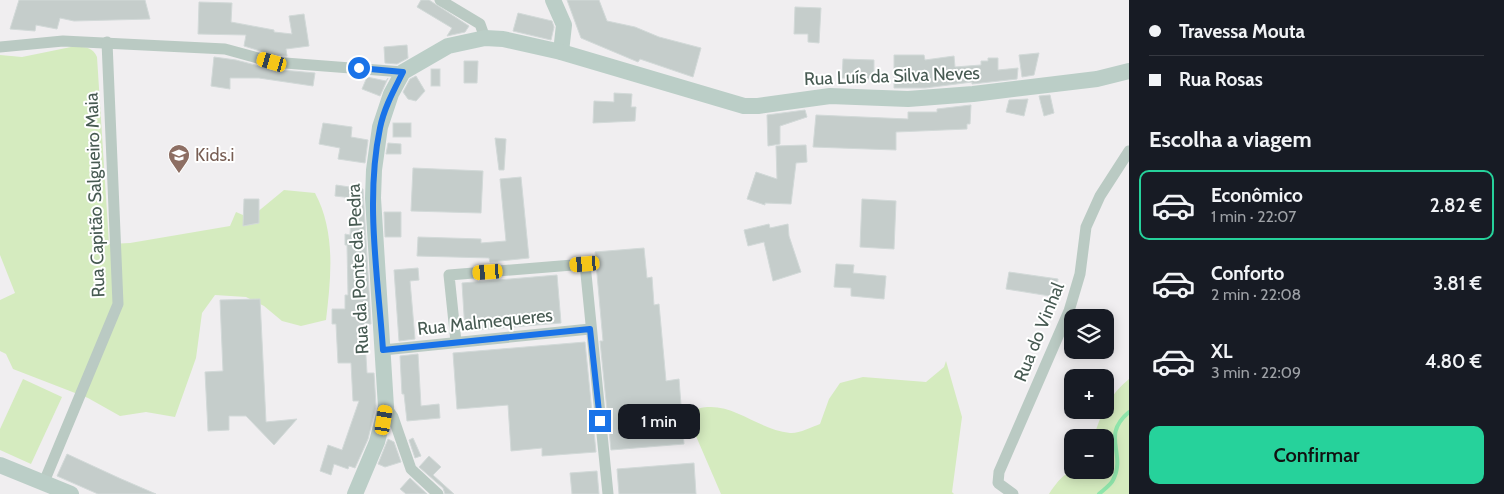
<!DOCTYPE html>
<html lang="pt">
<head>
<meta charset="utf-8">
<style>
  :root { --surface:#171b24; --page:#242831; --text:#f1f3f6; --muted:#9ea1a6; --line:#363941; --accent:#26d29b }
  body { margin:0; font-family:Cabin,sans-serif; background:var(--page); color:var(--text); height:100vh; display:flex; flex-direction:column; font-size:19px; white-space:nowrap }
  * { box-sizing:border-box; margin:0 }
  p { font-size:16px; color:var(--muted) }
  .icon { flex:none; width:28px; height:28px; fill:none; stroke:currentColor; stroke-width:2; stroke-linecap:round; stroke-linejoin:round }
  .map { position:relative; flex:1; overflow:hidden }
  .drawer { display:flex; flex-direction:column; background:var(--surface); width:375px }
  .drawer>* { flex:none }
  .top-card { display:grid; align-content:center; height:110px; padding:0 20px; background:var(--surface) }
  .controls { position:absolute; left:1064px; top:309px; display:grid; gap:10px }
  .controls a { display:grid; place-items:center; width:50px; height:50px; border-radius:10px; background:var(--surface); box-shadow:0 2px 12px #0003; font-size:25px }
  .end { position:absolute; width:22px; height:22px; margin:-11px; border:6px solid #1a73e8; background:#fff; box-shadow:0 0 0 2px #fff }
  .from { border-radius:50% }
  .bubble { position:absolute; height:35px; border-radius:10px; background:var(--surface); box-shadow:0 2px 12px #0003; font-size:16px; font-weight:600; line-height:35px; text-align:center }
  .car { position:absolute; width:15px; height:30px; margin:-15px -8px; border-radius:6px; box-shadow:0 0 4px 1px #0007; background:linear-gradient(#f5c518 24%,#345 0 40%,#f5c518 0 76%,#345 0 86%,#f5c518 0) }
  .top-card b { display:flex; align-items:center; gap:18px; height:48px; font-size:19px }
  .top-card b+b { border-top:1px solid var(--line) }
  .top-card i { width:12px; height:12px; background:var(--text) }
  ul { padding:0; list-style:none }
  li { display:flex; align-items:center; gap:15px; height:70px; margin:0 10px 8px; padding:0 10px; border:2px solid transparent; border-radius:10px }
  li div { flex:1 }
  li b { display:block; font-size:19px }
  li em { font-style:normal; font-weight:600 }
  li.current { border-color:var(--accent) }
  li>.icon { width:45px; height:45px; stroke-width:1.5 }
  h2 { padding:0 20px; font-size:22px; line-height:60px }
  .cta { display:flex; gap:10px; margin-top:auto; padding:10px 20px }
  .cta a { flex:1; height:58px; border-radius:10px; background:var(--accent); color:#111; font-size:20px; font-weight:600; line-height:58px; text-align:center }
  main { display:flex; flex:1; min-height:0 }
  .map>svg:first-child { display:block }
  .green { fill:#d5ebbf }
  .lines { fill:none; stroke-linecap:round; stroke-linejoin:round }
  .stream { stroke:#8fe5ab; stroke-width:4 }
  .building { fill:#c5cdcb; stroke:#d2d9d8 }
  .street { stroke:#bacac3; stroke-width:11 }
  .secondary { stroke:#bbcec7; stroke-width:16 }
  .route { stroke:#1a73e8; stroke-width:6 }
  .labels { text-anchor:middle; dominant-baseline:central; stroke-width:4; stroke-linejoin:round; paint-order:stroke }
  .street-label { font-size:18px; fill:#475a52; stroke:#fff }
  .education-label { font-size:18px; fill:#785e54; stroke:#fff; text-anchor:start }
</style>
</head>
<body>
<main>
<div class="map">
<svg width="1129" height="494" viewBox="0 0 1129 494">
  <rect width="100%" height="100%" fill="#f0eef0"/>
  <g class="green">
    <path d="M71,47C82,47 92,45 97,57L109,244L130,243L230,226L236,212L250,218L284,190L315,193C336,232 331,278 326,320L301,326L282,321L264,306L246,297L215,295L202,313L196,358L175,417L146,412L120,416L88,398L13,369L6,354L0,351V300L15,293L0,255V55L22,57Z"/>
    <path d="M946,361L962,417L952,492L954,494H721L686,413C727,393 752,429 790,433C798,434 812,427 820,424L829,399L840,383L863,377L926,382L944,367Z"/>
    <polygon points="23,379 62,397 31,464 0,450 0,429"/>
    <path d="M1129,379V494H1049C1067,466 1074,470 1105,470V438L1094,437C1100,415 1110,394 1129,379Z"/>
  </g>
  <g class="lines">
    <path class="stream" d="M1099,494C1103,490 1111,485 1113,480C1127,453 1100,436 1129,412"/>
  </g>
  <g class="building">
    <polygon points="19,0 145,0 150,19 74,21 60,18 57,29 36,25 35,31 10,29"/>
    <polygon points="421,0 429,0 469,26 465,32 447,36 452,28 417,7"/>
    <polygon points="567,0 599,0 607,21 635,27 659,37 701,48 693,77 640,59 638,62 581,38"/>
    <polygon points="199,2 232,3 231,22 274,30 274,32 292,34 289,16 304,14 309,46 286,49 287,56 273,55 244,46 246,35 198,34"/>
    <polygon points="795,7 821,8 819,43 808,42 808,34 794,34"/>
    <polygon points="518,13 552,21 554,27 551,40 513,31"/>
    <polygon points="407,45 408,58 397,64 385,63 384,47"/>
    <polygon points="1039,53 1034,75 1022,77 1019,55"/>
    <polygon points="894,55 924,55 925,60 954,56 955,67 981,65 981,61 988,61 988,58 998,58 998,70 1018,68 1017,79 972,84 972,82 925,88 894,88"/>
    <polygon points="214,57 236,60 271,69 315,73 313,86 259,78 230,78 230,89 211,86"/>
    <polygon points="843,59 874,60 874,79 842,78"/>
    <polygon points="464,61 478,61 477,83 464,83"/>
    <rect x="431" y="69" width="9" height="17"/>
    <polygon points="416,76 425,91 416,101 408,99 403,92 410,79"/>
    <polygon points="367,77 386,81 388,78 380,96 362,89"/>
    <polygon points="614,93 632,94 631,107 636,107 635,121 593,123 594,101 614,102"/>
    <polygon points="1050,95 1054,113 1044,116 1039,96"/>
    <polygon points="1028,99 1024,116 1006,112 1009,100"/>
    <polygon points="971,105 970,124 967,124 967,129 896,132 896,150 813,147 816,115 908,119 908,112 937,112 937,109"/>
    <polygon points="805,110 807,117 780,126 780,144 768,146 767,115"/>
    <polygon points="323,123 352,127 351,137 368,140 365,163 338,159 340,148 319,144"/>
    <rect x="393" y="123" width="18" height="14"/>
    <polygon points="495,138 506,139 504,170 499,170"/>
    <polygon points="388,143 401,144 401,154 386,154"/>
    <polygon points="806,145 807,162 796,163 791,204 765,203 765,205 747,199 756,172 777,179 776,146"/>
    <polygon points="413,168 483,171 481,213 411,211"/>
    <polygon points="521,177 529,258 490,262 489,258 417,256 418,237 481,239 481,243 506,241 500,179"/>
    <polygon points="336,185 363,189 371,324 364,324 367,373 374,373 376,406 368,439 355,468 349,466 348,469 334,464 331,475 320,471 328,445 342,450 359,401 353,401 351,363 338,363 336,324 332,324 332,309 345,309 345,295 348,295 347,245 345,245 345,234 350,235 352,198 335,196"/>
    <polygon points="244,199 259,199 259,223 243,226"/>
    <polygon points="862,199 896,201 894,249 860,247"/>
    <polygon points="384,212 401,212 401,237 385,237"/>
    <polygon points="769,224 770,228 788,224 789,236 801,272 773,281 764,242 748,246 744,230"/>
    <polygon points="644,248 647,278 652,277 654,305 659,304 666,381 679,379 684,444 611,450 600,341 603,341 595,252"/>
    <polygon points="836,264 854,265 853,273 886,276 884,299 851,296 851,288 834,287"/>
    <polygon points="418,268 419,280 410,281 415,339 399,341 394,270"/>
    <polygon points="1009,272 1058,279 1056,297 1006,289"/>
    <polygon points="557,275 561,323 465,331 462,283"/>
    <polygon points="260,299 266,422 297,419 274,445 246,416 229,416 229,430 208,431 205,372 223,371 220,300"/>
    <polygon points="585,342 596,452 542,456 542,448 511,451 508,405 457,409 453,353"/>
    <polygon points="418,354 421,406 439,404 440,418 407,421 404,394 402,394 400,356"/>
    <polygon points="413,438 421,456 415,458 409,440"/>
    <polygon points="388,439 394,442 401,462 385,467 378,464"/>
    <polygon points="67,454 119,478 156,494 98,494 57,476"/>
    <polygon points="429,456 441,467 433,475 454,494 445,494 443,488 419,467"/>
    <polygon points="694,463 696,494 619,494 617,469"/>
    <polygon points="597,471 599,494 572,494 570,473"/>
    <polygon points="410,478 427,494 406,494 400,489"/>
  </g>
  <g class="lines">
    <g class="street">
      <polyline points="440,0 480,24 485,38"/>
      <polyline points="0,47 63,41 225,49 272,62 403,72"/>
      <polyline points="456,342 449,275 585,264 608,494"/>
      <polyline points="383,350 590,329"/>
      <polyline points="386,407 393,417 411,469 438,494"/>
      <polyline points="44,482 118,304 107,42"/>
      <polyline points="1013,494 998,483 999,472 1069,311 1080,274 1086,227 1100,196 1129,151"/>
    </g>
    <g class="secondary">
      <polyline points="553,0 564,25 561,52"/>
      <polyline points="0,465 71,494"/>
      <polyline points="355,494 377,442 386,407 373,198 374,170 380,127 391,94 403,72 448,46 485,38 503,39 561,52 744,106 758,106 830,96 908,99 973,94 1097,79 1129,71"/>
    </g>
  </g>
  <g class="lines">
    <path class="route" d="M359,68L403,72C394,90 384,108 380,128C365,200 378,277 383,350L590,329L600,421"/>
  </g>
  <defs>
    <g id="school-pin" transform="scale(1.125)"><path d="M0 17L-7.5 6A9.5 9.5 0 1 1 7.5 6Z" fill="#8d6e63" stroke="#fff"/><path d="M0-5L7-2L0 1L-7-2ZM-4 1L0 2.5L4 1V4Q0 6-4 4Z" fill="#fff"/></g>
  </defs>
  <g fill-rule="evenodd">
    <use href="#school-pin" x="179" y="155"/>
  </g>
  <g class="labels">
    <g class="street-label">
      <text transform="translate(892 76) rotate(-2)">Rua Luís da Silva Neves</text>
      <text transform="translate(95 195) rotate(-92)">Rua Capitão Salgueiro Maia</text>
      <text transform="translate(358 269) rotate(-93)">Rua da Ponte da Pedra</text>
      <text transform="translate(485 322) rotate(-6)">Rua Malmequeres</text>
      <text transform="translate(1039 332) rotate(-68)">Rua do Vinhal</text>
    </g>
    <g class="education-label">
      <text x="195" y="155">Kids.i</text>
    </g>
  </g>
</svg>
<div class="controls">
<a><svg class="icon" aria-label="layers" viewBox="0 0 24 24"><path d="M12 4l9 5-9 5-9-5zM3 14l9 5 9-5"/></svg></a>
<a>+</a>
<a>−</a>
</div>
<i class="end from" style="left:359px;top:68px"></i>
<i class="end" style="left:600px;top:421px"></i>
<div class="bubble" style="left:618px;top:404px;width:82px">1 min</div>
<i class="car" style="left:272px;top:62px;rotate:286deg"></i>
<i class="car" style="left:585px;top:264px;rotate:265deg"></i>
<i class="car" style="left:488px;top:272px;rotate:266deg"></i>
<i class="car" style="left:384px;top:420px;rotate:9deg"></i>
</div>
<section class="drawer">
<div class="top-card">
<b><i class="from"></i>Travessa Mouta</b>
<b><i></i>Rua Rosas</b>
</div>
<h2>Escolha a viagem</h2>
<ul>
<li class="current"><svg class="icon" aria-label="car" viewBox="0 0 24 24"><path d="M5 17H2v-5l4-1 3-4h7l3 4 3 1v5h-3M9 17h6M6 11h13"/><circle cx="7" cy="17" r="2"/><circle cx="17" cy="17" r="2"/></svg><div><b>Econômico</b><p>1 min · 22:07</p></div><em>2.82 €</em></li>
<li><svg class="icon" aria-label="car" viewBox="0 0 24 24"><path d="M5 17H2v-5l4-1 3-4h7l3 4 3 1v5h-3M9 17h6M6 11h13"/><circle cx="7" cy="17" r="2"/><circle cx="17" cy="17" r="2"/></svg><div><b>Conforto</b><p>2 min · 22:08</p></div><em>3.81 €</em></li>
<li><svg class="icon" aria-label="car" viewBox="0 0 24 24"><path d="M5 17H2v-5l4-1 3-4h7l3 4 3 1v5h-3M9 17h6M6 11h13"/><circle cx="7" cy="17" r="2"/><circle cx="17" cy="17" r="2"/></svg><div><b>XL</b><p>3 min · 22:09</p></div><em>4.80 €</em></li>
</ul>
<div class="cta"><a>Confirmar</a></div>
</section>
</main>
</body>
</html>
